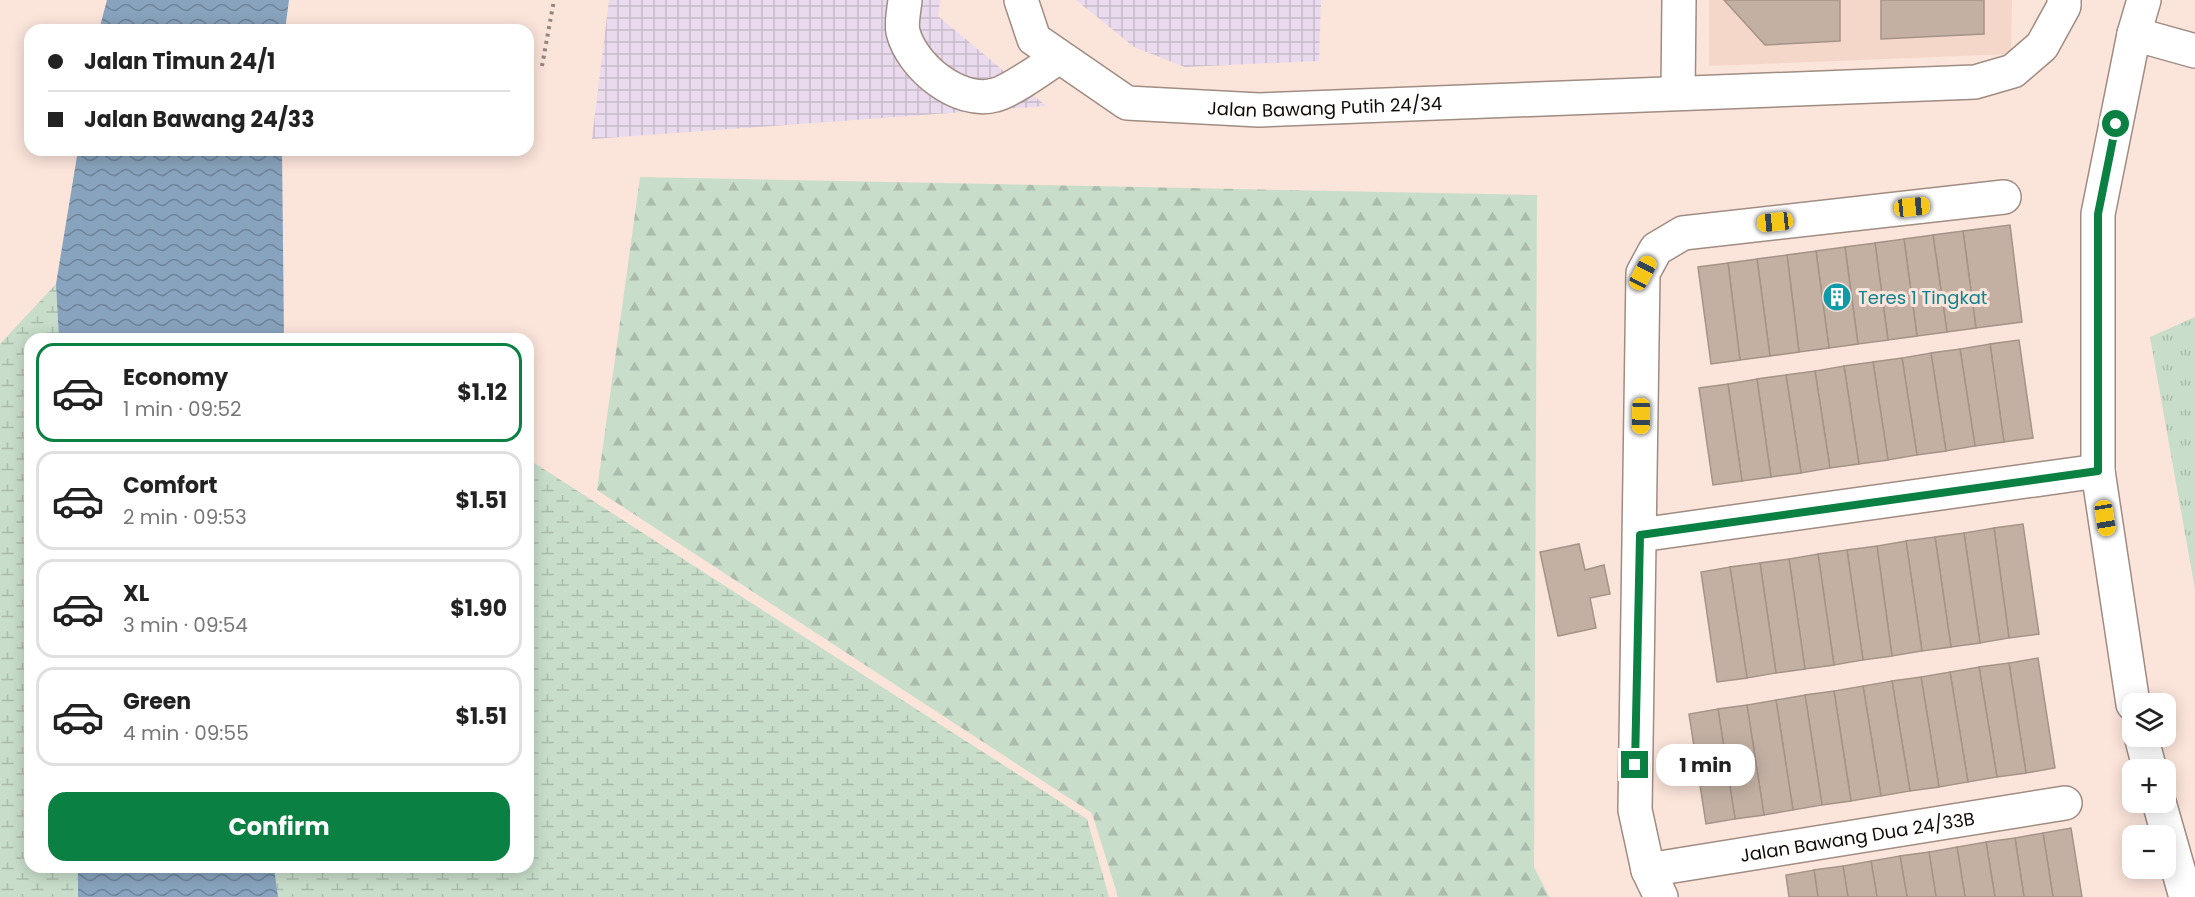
<!DOCTYPE html>
<html lang="en">
<head>
<meta charset="utf-8">
<style>
  :root { --surface:#fff; --page:#f6f6f6; --text:#222; --muted:#767676; --line:#e0e0e0; --accent:#0b8043 }
  body { margin:0; font-family:Poppins,sans-serif; background:var(--page); color:var(--text); height:100vh; display:flex; flex-direction:column; font-size:22px; white-space:nowrap }
  * { box-sizing:border-box; margin:0 }
  p { font-size:20px; color:var(--muted) }
  .icon { flex:none; width:33px; height:33px; fill:none; stroke:currentColor; stroke-width:2; stroke-linecap:round; stroke-linejoin:round }
  .map { position:relative; flex:1; overflow:hidden }
  .details { position:absolute; left:24px; top:333px; width:510px; height:540px; display:flex; flex-direction:column; background:var(--surface); border-radius:18px; box-shadow:0 3px 15px #0003 }
  .details>* { flex:none }
  .hud { position:absolute; left:24px; top:24px; width:510px; height:132px; border-radius:18px; box-shadow:0 3px 15px #0003; display:grid; align-content:center; height:132px; padding:0 24px; background:var(--surface) }
  .buttons { position:absolute; left:2122px; top:693px; display:grid; gap:12px }
  .buttons a { display:grid; place-items:center; width:54px; height:54px; border-radius:12px; background:var(--surface); box-shadow:0 3px 15px #0003; font-size:30px }
  .end { position:absolute; width:27px; height:27px; margin:-14px; border:8px solid #0b8043; background:#fff; box-shadow:0 0 0 3px #fff }
  .from { border-radius:50% }
  .bubble { position:absolute; height:42px; border-radius:18px; background:var(--surface); box-shadow:0 3px 15px #0003; font-size:20px; font-weight:700; line-height:42px; text-align:center }
  .car { position:absolute; width:18px; height:36px; margin:-18px -9px; border-radius:8px; box-shadow:0 0 4px 2px #0007; background:linear-gradient(#f5c518 24%,#345 0 40%,#f5c518 0 76%,#345 0 86%,#f5c518 0) }
  .hud b { display:flex; align-items:center; gap:21px; height:57px; font-size:22px }
  .hud b+b { border-top:2px solid var(--line) }
  .hud i { width:15px; height:15px; background:var(--text) }
  ul { padding:10px 0 0; list-style:none }
  li { display:flex; align-items:center; gap:18px; height:99px; margin:0 12px 9px; padding:0 12px; border:3px solid var(--line); border-radius:18px }
  li div { flex:1 }
  li b { display:block; font-size:22px }
  li em { font-style:normal; font-weight:700 }
  li.on { border-color:var(--accent) }
  li>.icon { width:54px; height:54px; stroke-width:1.5 }
  .cta { display:flex; gap:12px; margin-top:auto; padding:12px 24px }
  .cta a { flex:1; height:69px; border-radius:18px; background:var(--accent); color:#fff; font-size:24px; font-weight:700; line-height:69px; text-align:center }
  .map>svg:first-child { display:block }
  .built { fill:#f5d7c9 }
  .industrial { fill:url(#industrial-grid) }
  .grass { fill:url(#grass-tufts) }
  .forest { fill:url(#forest-firs) }
  .wetland { fill:url(#wetland-marsh) }
  .water { fill:url(#water-waves) }
  .building { fill:#c3b0a3; stroke:#a59386; stroke-width:1.5 }
  .lines { fill:none; stroke-linecap:round; stroke-linejoin:round }
  .minor-casing { stroke:#a08c82; stroke-width:36 }
  .path { stroke:#95857e; stroke-width:4; stroke-dasharray:3 4.5; stroke-linecap:butt }
  .minor { stroke:#fff; stroke-width:33 }
  .route { stroke:#0b8043; stroke-width:8 }
  .labels { text-anchor:middle; dominant-baseline:central; stroke-width:6; stroke-linejoin:round; paint-order:stroke }
  .street-label { font-size:18px; fill:#110a07; stroke:#fbe4da }
  .culture-label { font-size:18px; fill:#0d838f; stroke:#fbe4da; text-anchor:start }
</style>
</head>
<body>
<div class="map">
<svg width="2195" height="897" viewBox="0 0 2195 897">
  <defs>
    <pattern id="industrial-grid" width="8" height="8" patternUnits="userSpaceOnUse" patternTransform="scale(1.5)"><rect width="8" height="8" fill="#e9daed"/><path d="M0 4h8M4 0v8" fill="none" stroke="#c7baca"/></pattern>
    <pattern id="grass-tufts" width="24" height="20" patternUnits="userSpaceOnUse" patternTransform="scale(1.5)"><rect width="24" height="20" fill="#c8ddca"/><path d="M3 7l-1-3M5 7V3M7 7l1-3M15 17l-1-3M17 17v-4M19 17l1-3" fill="none" stroke="#abbcac"/></pattern>
    <pattern id="forest-firs" width="22" height="20" patternUnits="userSpaceOnUse" patternTransform="scale(1.5)"><rect width="22" height="20" fill="#c8ddca"/><path d="M5 1l3.5 6h-7zM16 11l3.5 6h-7z" fill="#abbcac"/></pattern>
    <pattern id="wetland-marsh" width="20" height="14" patternUnits="userSpaceOnUse" patternTransform="scale(1.5)"><rect width="20" height="14" fill="#c8ddca"/><path d="M1 5h8M5 5V1M11 12h8M15 12V8" fill="none" stroke="#abbcac"/></pattern>
    <pattern id="water-waves" width="16" height="10" patternUnits="userSpaceOnUse" patternTransform="scale(1.5)"><rect width="16" height="10" fill="#88a3bd"/><path d="M0 5q4-4 8 0t8 0" fill="none" stroke="#6e8398"/></pattern>
  </defs>
  <rect width="100%" height="100%" fill="#fbe4da"/>
  <polygon class="built" points="1709,0 2012,0 2011,54 1709,66"/>
  <g class="industrial">
    <polygon points="609,0 940,0 938,16 1046,106 592,139"/>
    <polygon points="1076,0 1321,0 1319,61 1185,67 1134,47"/>
  </g>
  <polygon class="grass" points="2195,317 2195,589 2150,337"/>
  <polygon class="forest" points="640,177 1537,195 1534,867 1549,897 1118,897 1092,813 597,490"/>
  <g class="wetland">
    <polygon points="56,284 59,339 30,339 30,867 78,867 78,897 0,897 0,344"/>
    <polygon points="528,459 1087,819 1109,897 278,897 274,867 528,867"/>
  </g>
  <g class="water">
    <polygon points="107,0 289,0 285,30 99,30"/>
    <polygon points="78,150 282,150 284,339 59,339 56,284"/>
    <polygon points="78,867 274,867 278,897 78,897"/>
  </g>
  <g class="building">
    <polygon points="1724,0 1840,0 1840,41 1765,45"/>
    <polygon points="1881,0 1984,0 1984,34 1881,39"/>
    <polygon points="2010,225 2022,322 1976,328 1963,231"/>
    <polygon points="1963,231 1976,328 1947,332 1933,235"/>
    <polygon points="1933,235 1947,332 1917,336 1904,239"/>
    <polygon points="1904,239 1917,336 1888,340 1875,243"/>
    <polygon points="1875,243 1888,340 1858,344 1845,247"/>
    <polygon points="1845,247 1858,344 1829,348 1816,251"/>
    <polygon points="1816,251 1829,348 1799,352 1787,255"/>
    <polygon points="1787,255 1799,352 1770,356 1757,259"/>
    <polygon points="1757,259 1770,356 1740,360 1728,263"/>
    <polygon points="1728,263 1740,360 1711,364 1698,267"/>
    <polygon points="2019,340 2033,438 2004,442 1990,344"/>
    <polygon points="1990,344 2004,442 1975,446 1960,349"/>
    <polygon points="1960,349 1975,446 1946,451 1931,353"/>
    <polygon points="1931,353 1946,451 1917,455 1902,358"/>
    <polygon points="1902,358 1917,455 1888,460 1873,362"/>
    <polygon points="1873,362 1888,460 1859,464 1844,366"/>
    <polygon points="1844,366 1859,464 1830,468 1815,371"/>
    <polygon points="1815,371 1830,468 1801,473 1786,375"/>
    <polygon points="1786,375 1801,473 1771,477 1757,379"/>
    <polygon points="1757,379 1771,477 1742,481 1728,384"/>
    <polygon points="1728,384 1742,481 1713,485 1699,388"/>
    <polygon points="2023,524 2039,634 2009,638 1994,528"/>
    <polygon points="1994,528 2009,638 1980,643 1964,533"/>
    <polygon points="1964,533 1980,643 1951,647 1935,537"/>
    <polygon points="1935,537 1951,647 1922,651 1906,541"/>
    <polygon points="1906,541 1922,651 1892,656 1877,546"/>
    <polygon points="1579,544 1585,570 1604,565 1610,594 1590,598 1596,628 1558,636 1540,552"/>
    <polygon points="1877,546 1892,656 1863,660 1847,550"/>
    <polygon points="1847,550 1863,660 1834,665 1818,554"/>
    <polygon points="1818,554 1834,665 1805,669 1789,559"/>
    <polygon points="1789,559 1805,669 1776,673 1760,563"/>
    <polygon points="1760,563 1776,673 1747,678 1730,567"/>
    <polygon points="1730,567 1747,678 1717,682 1701,572"/>
    <polygon points="2038,658 2055,768 2026,773 2009,663"/>
    <polygon points="2009,663 2026,773 1997,777 1979,667"/>
    <polygon points="1979,667 1997,777 1968,782 1950,672"/>
    <polygon points="1950,672 1968,782 1939,787 1921,677"/>
    <polygon points="1921,677 1939,787 1910,791 1892,681"/>
    <polygon points="1892,681 1910,791 1881,796 1863,686"/>
    <polygon points="1863,686 1881,796 1851,801 1834,691"/>
    <polygon points="1834,691 1851,801 1822,805 1805,695"/>
    <polygon points="1805,695 1822,805 1793,810 1776,700"/>
    <polygon points="1776,700 1793,810 1764,815 1747,705"/>
    <polygon points="1747,705 1764,815 1735,819 1718,709"/>
    <polygon points="1718,709 1735,819 1706,824 1689,714"/>
    <polygon points="2071,828 2082,897 2053,897 2043,833"/>
    <polygon points="2043,833 2053,897 2024,897 2015,838"/>
    <polygon points="2015,838 2024,897 1995,897 1986,842"/>
    <polygon points="1986,842 1995,897 1965,897 1957,847"/>
    <polygon points="1957,847 1965,897 1936,897 1929,852"/>
    <polygon points="1929,852 1936,897 1907,897 1900,856"/>
    <polygon points="1900,856 1907,897 1877,897 1871,861"/>
    <polygon points="1871,861 1877,897 1848,897 1843,866"/>
    <polygon points="1843,866 1848,897 1818,897 1814,870"/>
    <polygon points="1814,870 1818,897 1789,897 1786,875"/>
  </g>
  <g class="lines">
    <g class="minor-casing">
      <g id="minor">
        <path d="M905,0C904,10 901,23 903,32C912,67 959,105 995,95C1011,91 1044,67 1059,57"/>
        <path id="s1" d="M1021,0L1034,39L1127,103L1259,110L1975,82L2013,71L2042,46L2064,6V0"/>
        <polyline points="2134,34 2195,51"/>
        <polyline points="1678,93 1679,0"/>
        <polyline points="1640,535 2098,471"/>
        <polyline points="2133,704 2098,471 2098,214 2134,34 2144,0"/>
        <polyline points="2141,736 2150,770"/>
        <polyline points="2159,802 2186,897"/>
        <path id="s2" d="M1648,870L2065,803"/>
        <polyline points="1661,897 1648,870 1635,810 1643,273 1656,249 1683,233 2004,197"/>
      </g>
    </g>
    <polyline class="path" points="542,66 554,0"/>
    <use href="#minor" class="minor"/>
  </g>
  <g class="lines">
    <polyline class="route" points="1635,765 1640,535 2098,471 2098,214 2116,124"/>
  </g>
  <defs>
    <g id="building-disc" transform="scale(1.5)"><circle r="9.5" fill="#0f9aa8" stroke="#fbe4da"/><path d="M-4-6H4V6H1V3H-1V6H-4ZM-2.5-4.3h1.7v1.8h-1.7ZM.8-4.3h1.7v1.8H.8ZM-2.5-1h1.7V.8h-1.7ZM.8-1h1.7V.8H.8Z" fill="#fff"/></g>
  </defs>
  <g fill-rule="evenodd">
    <use href="#building-disc" x="1837" y="297"/>
  </g>
  <g class="labels">
    <g class="street-label">
      <text stroke="none"><textPath href="#s1" startOffset="352">Jalan Bawang Putih 24/34</textPath></text>
      <text stroke="none"><textPath href="#s2" startOffset="212">Jalan Bawang Dua 24/33B</textPath></text>
    </g>
    <g class="culture-label">
      <text x="1858" y="297">Teres 1 Tingkat</text>
    </g>
  </g>
</svg>
<div class="buttons">
<a><svg class="icon" aria-label="layers" viewBox="0 0 24 24"><path d="M12 4l9 5-9 5-9-5zM3 14l9 5 9-5"/></svg></a>
<a>+</a>
<a>−</a>
</div>
<i class="end from" style="left:2116px;top:124px"></i>
<i class="end" style="left:1635px;top:765px"></i>
<div class="bubble" style="left:1656px;top:744px;width:99px">1 min</div>
<i class="car" style="left:1912px;top:207px;rotate:84deg"></i>
<i class="car" style="left:1775px;top:222px;rotate:264deg"></i>
<i class="car" style="left:1643px;top:273px;rotate:28deg"></i>
<i class="car" style="left:1641px;top:416px;rotate:181deg"></i>
<i class="car" style="left:2105px;top:518px;rotate:171deg"></i>
<div class="hud">
<b><i class="from"></i>Jalan Timun 24/1</b>
<b><i></i>Jalan Bawang 24/33</b>
</div>
<section class="details">
<ul>
<li class="on"><svg class="icon" aria-label="car" viewBox="0 0 24 24"><path d="M5 17H2v-5l4-1 3-4h7l3 4 3 1v5h-3M9 17h6M6 11h13"/><circle cx="7" cy="17" r="2"/><circle cx="17" cy="17" r="2"/></svg><div><b>Economy</b><p>1 min · 09:52</p></div><em>$1.12</em></li>
<li><svg class="icon" aria-label="car" viewBox="0 0 24 24"><path d="M5 17H2v-5l4-1 3-4h7l3 4 3 1v5h-3M9 17h6M6 11h13"/><circle cx="7" cy="17" r="2"/><circle cx="17" cy="17" r="2"/></svg><div><b>Comfort</b><p>2 min · 09:53</p></div><em>$1.51</em></li>
<li><svg class="icon" aria-label="car" viewBox="0 0 24 24"><path d="M5 17H2v-5l4-1 3-4h7l3 4 3 1v5h-3M9 17h6M6 11h13"/><circle cx="7" cy="17" r="2"/><circle cx="17" cy="17" r="2"/></svg><div><b>XL</b><p>3 min · 09:54</p></div><em>$1.90</em></li>
<li><svg class="icon" aria-label="car" viewBox="0 0 24 24"><path d="M5 17H2v-5l4-1 3-4h7l3 4 3 1v5h-3M9 17h6M6 11h13"/><circle cx="7" cy="17" r="2"/><circle cx="17" cy="17" r="2"/></svg><div><b>Green</b><p>4 min · 09:55</p></div><em>$1.51</em></li>
</ul>
<div class="cta"><a>Confirm</a></div>
</section>
</div>
</body>
</html>
